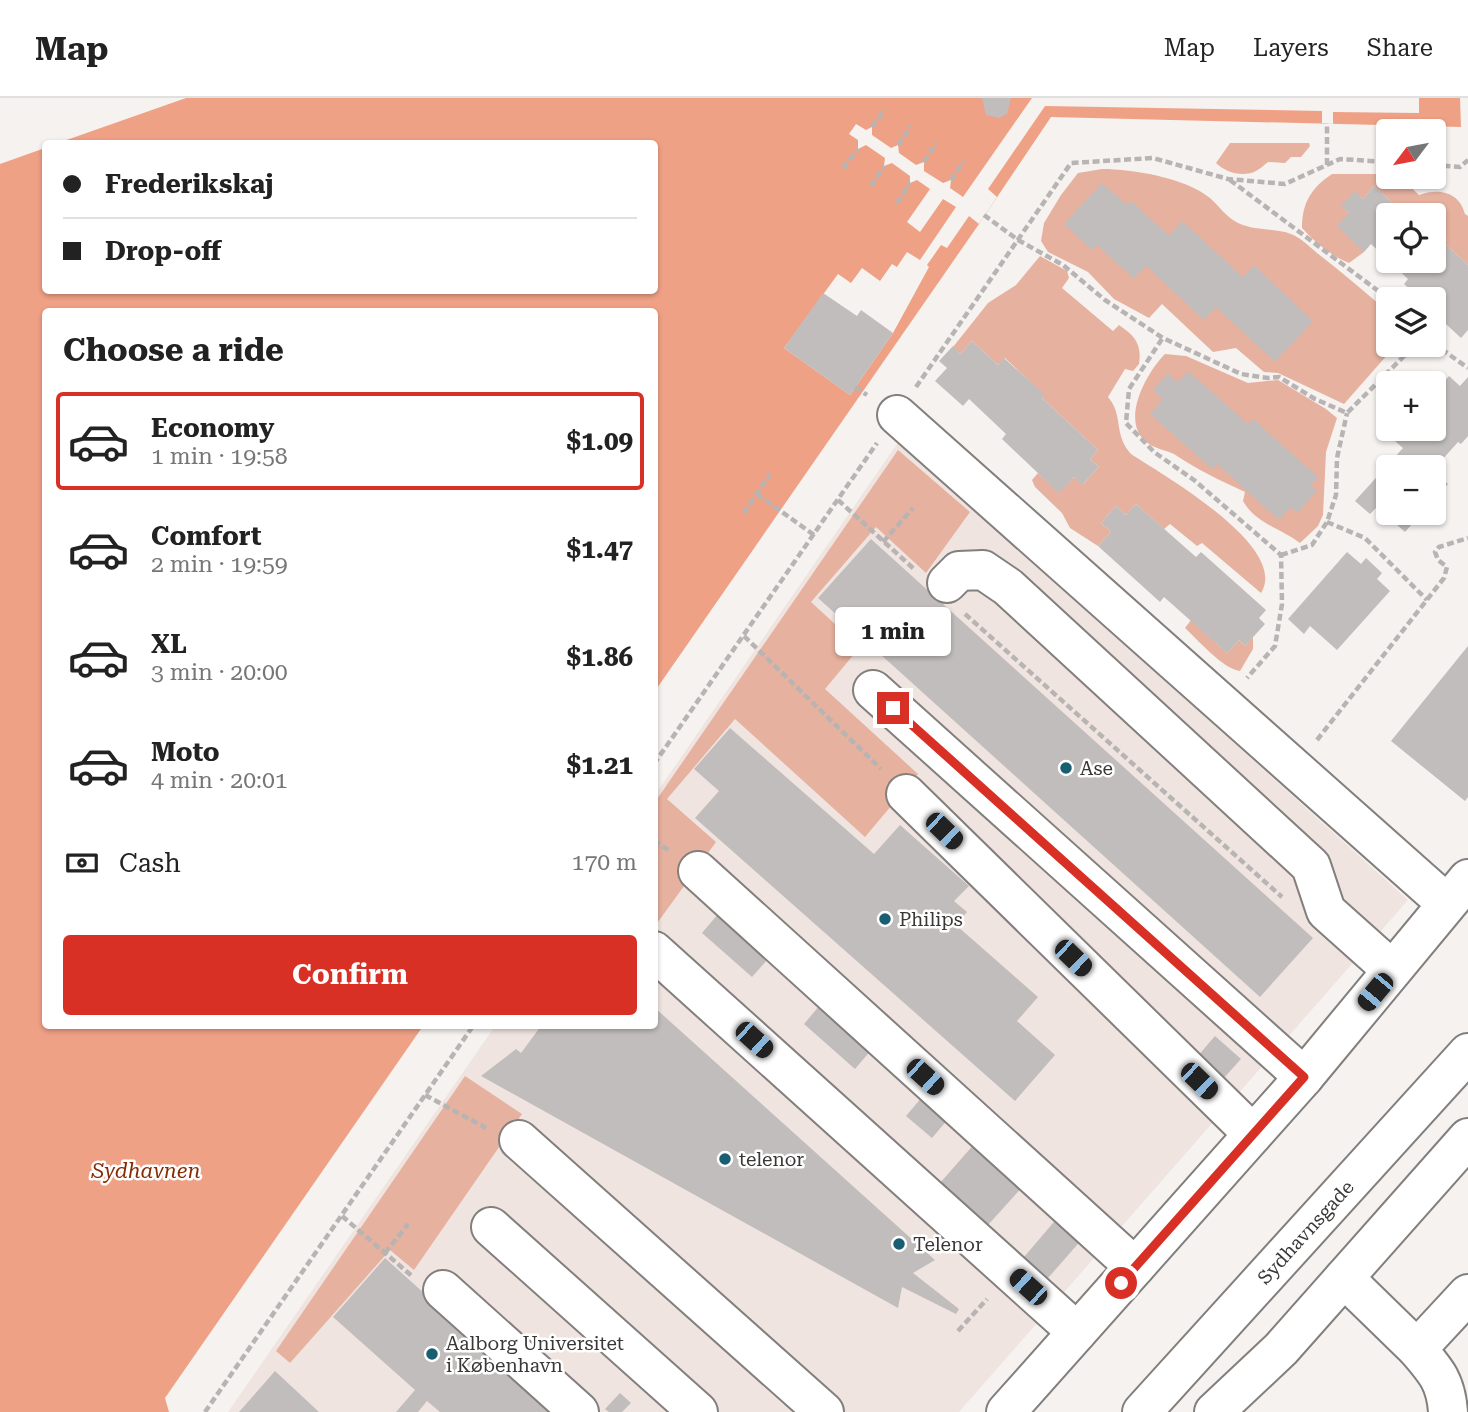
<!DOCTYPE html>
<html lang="en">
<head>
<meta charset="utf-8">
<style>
  :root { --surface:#fff; --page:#f2f2f2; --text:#222; --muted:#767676; --line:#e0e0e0; --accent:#d93025 }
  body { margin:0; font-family:"Roboto Serif",serif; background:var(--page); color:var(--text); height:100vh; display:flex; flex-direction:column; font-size:26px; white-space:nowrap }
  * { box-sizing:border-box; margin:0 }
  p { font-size:23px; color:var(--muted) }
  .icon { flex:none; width:38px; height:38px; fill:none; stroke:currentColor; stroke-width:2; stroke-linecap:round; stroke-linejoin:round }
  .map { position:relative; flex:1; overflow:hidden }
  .side { position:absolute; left:42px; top:210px; width:616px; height:721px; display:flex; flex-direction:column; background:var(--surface); border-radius:7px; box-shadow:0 2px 5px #0004 }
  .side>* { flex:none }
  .hud { position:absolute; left:42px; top:42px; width:616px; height:154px; border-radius:7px; box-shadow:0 2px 5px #0004; display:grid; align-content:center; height:154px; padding:0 21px; background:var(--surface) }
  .needle { width:46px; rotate:238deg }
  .buttons { position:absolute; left:1376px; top:21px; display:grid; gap:14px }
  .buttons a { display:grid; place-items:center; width:70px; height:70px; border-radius:7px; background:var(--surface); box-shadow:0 2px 5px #0004; font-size:35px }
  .end { position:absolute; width:32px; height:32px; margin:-16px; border:9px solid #d93025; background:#fff; box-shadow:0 0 0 4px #fff }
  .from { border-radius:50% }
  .bubble { position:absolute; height:49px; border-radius:7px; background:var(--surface); box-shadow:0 2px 5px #0004; font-size:23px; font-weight:700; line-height:49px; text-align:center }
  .car { position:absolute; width:21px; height:42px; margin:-21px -10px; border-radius:9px; box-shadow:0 0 5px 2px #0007; background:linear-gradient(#222 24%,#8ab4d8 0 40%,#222 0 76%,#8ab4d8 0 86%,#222 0) }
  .hud b { display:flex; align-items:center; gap:24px; height:66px; font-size:26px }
  .hud b+b { border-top:2px solid var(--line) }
  .hud i { width:18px; height:18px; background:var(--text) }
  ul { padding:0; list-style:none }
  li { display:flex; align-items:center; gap:21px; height:98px; margin:0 14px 10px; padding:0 7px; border:4px solid transparent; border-radius:7px }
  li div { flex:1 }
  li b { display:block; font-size:26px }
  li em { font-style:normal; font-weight:700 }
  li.current { border-color:var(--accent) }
  li>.icon { width:63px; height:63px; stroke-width:1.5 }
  h2 { padding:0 21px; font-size:32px; line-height:84px }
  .pay { display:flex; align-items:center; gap:18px; height:77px; padding:0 21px; font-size:26px }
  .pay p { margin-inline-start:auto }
  .button { display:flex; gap:14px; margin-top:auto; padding:14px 21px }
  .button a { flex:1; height:80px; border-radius:7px; background:var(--accent); color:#fff; font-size:28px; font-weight:700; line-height:80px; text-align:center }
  header { display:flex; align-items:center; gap:42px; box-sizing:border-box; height:98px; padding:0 35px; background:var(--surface); border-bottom:2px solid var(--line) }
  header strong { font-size:33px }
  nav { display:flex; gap:38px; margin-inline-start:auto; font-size:24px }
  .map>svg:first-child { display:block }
  .built { fill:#f0e4e0 }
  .green { fill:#e6b19f }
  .water { fill:#efa186 }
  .pier { fill:#f6f2f0 }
  .building { fill:#c1bdbc }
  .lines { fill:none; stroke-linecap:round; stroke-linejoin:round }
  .minor-casing { stroke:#827f7d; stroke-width:42 }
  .path { stroke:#b7b4b3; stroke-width:4.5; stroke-dasharray:7 3.5; stroke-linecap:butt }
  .minor { stroke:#fff; stroke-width:38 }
  .route { stroke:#d93025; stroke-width:9 }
  .poi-dot { fill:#1a5f71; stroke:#fff; stroke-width:2.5 }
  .labels { text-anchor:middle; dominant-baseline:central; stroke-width:5; stroke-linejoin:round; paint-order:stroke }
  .poi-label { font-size:19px; fill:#393837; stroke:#fff; text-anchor:start }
  .street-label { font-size:19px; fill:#393837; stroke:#fff }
  .water-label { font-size:21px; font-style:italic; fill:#862c03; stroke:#fff }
</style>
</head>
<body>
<header>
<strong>Map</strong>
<nav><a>Map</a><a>Layers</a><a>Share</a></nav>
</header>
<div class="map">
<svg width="1468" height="1314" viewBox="0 0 1468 1314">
  <rect width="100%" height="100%" fill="#f6f2f0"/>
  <polygon class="built" points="899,343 1408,802 959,1314 228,1314 495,928 654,928 655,697"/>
  <g class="green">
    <path d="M1230,45H1309L1310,48L1301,59H1291L1285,65L1268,64C1264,67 1259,72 1254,74C1241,79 1225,74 1216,65Z"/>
    <path d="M1102,71C1133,71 1186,80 1210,100C1220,109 1226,119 1238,125C1255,133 1274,130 1291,136C1300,139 1310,149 1317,155C1342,174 1365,194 1388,214V247H1396L1344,306L1278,275L1264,274L1236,250L1213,254L1162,206L1149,220L1114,201L1088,174L1048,154L1041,143L1044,125L1061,97L1078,75Z"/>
    <path d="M1332,76H1388V79H1400L1419,97C1438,90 1459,93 1465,116L1468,118V167L1444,145L1447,142L1433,129V117H1420L1407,105L1400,112L1374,88L1363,101L1355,94L1342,108L1349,115L1364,154L1349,165C1331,158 1315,144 1302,130C1302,105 1311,90 1332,76Z"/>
    <path d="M1040,158L1067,173L1069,180L1062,190L1113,233L1119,227C1135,238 1142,246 1139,266L1133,273L1125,271L1108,299C1124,318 1113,336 1131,356C1163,377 1290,449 1261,495L1202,445L1197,448L1170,426L1164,431L1136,406L1126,417L1116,408L1101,425L1111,434L1098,448L1070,430L1062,415L1035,389L1032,382L1038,375L1059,394L1074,379L1083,386L1099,369L1090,361L1098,352L1042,300L1044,297L1005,260L998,267L972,243L960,256L953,249L988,205L1016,187Z"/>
    <path d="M1165,256L1186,258L1248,285L1278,282L1326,311L1337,320L1326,354L1323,417L1318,428L1300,445C1281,430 1256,426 1243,403L1245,394C1219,382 1198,372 1174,356C1166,352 1156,351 1149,346C1118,326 1146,275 1165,256Z"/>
    <polygon points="898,352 970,414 926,475 876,429 811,504 860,549 825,591 918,676 865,739 735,621 667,701 716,744 655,828 655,704"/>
    <path d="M1191,522L1227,555L1239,542L1245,548L1253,539V551L1240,573C1223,571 1198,542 1185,530Z"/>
    <polygon points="465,978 522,1016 414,1172 390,1152 290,1265 276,1253"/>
  </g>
  <polygon class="water" points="186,0 1460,0 1461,29 1051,19 979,126 655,593 654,214 46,214 46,928 423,928 165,1300 169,1314 0,1314 0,66 45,50 46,192 654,192 654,46 58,45"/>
  <polygon class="pier" points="1032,0 1419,0 1419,15 1333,14 1333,26 1322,25 1322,13 1045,8 988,91 997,99 979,126 969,118 947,150 941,147 927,167 929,169 893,235 850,297 784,250 838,176 851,185 862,170 880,183 892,166 897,169 907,154 920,162 956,109 943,101 920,134 907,124 930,91 917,82 910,85 910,78 892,65 884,68 885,60 866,47 858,51 858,42 849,36 856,26 866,32 872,29 872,37 891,50 898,47 899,55 916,67 924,64 924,73 943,85 951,82 950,90 963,99"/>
  <g class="building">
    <polygon points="982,0 1011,0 1007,16 999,20 986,17"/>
    <polygon points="1102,85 1127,107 1131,103 1169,138 1182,123 1243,179 1254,167 1313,223 1275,264 1216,209 1204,222 1146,168 1134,181 1097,147 1092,152 1064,126"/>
    <polygon points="1374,88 1400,112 1407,105 1420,117 1388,117 1388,162 1371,146 1364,154 1337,128 1349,115 1341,108 1355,93 1363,101"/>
    <polygon points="1433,129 1447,142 1444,145 1468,167 1468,232 1461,240 1433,214 1433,201 1420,201 1404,186 1408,181 1389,163 1433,163"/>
    <polygon points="823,195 857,218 861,212 893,235 850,297 784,250"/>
    <polygon points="972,243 998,267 1004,260 1045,297 1042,300 1098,352 1090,361 1099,369 1082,387 1074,379 1059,395 1002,341 1006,336 969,301 963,308 935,283 947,270 939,263 953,248 960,256"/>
    <polygon points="1188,273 1248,326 1253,321 1318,379 1311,387 1317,393 1297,415 1291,409 1279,422 1217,366 1212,371 1150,316 1163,301 1153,292 1168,275 1178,284"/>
    <polygon points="1449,278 1460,288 1468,279 1468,338 1461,346 1458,344 1433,372 1433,369 1388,369 1388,415 1422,415 1405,434 1377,409 1370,416 1355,403 1403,350 1381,331 1388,323 1388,331 1433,331 1433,296"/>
    <polygon points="1433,373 1448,386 1433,403"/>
    <polygon points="1136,406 1196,459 1201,454 1266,512 1259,520 1265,526 1245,548 1239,542 1227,555 1164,499 1160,504 1098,448 1111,434 1101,425 1116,408 1126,417"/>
    <polygon points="871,441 1313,840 1260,899 818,500"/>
    <polygon points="1347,454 1361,466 1366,460 1382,475 1377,481 1390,493 1337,552 1310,528 1304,536 1288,521"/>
    <polygon points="1468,548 1468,699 1465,703 1391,643"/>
    <polygon points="730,630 874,756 900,727 969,788 954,803 967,814 956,827 1038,899 1017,923 1055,957 1015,1003 695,720 719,693 694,671"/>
    <polygon points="718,816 768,861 752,879 702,835"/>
    <polygon points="820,907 872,951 855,971 804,926"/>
    <polygon points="654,909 935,1162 913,1175 959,1211 956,1216 902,1189 898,1210 481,978 516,951 521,955 541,928 654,928"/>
    <polygon points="1215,938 1241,961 1223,981 1197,959"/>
    <polygon points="923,998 949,1020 932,1040 906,1018"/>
    <polygon points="976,1044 1024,1087 988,1127 940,1085"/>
    <polygon points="1059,1118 1084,1139 1048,1180 1024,1159"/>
    <polygon points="385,1160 556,1314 440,1314 427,1303 418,1314 396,1314 415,1292 333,1219"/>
    <polygon points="275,1273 319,1314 239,1314"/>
    <polygon points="620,1295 631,1305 622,1314 609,1314 605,1311"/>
  </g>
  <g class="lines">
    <g class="minor-casing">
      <g id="minor">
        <polyline points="897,317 1446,805"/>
        <polyline points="947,485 959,473 983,472 1008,489 1311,768 1326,813 1392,872"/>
        <polyline points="873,592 1304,979"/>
        <polyline points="906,696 1253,1036"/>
        <polyline points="698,773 1135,1169"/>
        <polyline points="654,853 1077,1234"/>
        <polyline points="519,1042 824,1314"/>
        <polyline points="491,1129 698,1314"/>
        <polyline points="1344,1180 1417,1251 1468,1196"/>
        <polyline points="443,1192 579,1314"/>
        <path d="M1417,1251C1436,1273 1446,1284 1448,1314"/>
        <polyline points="1006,1314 1304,979 1468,781"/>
        <path id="s1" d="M1142,1314L1468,955"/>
        <polyline points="1214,1314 1281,1251 1468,1040"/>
      </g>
    </g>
    <g class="path">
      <polyline points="872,29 885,11"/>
      <polyline points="898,47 911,28"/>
      <polyline points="924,64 936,45"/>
      <polyline points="1327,67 1327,27"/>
      <polyline points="1433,67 1460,69 1468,62"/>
      <polyline points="843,70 858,51"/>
      <polyline points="951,82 964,63"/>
      <polyline points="1230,82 1389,201"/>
      <polyline points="871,88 884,68"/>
      <polyline points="897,105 910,85"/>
      <polyline points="984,117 1018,142 1063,167 1105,202 1163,240 1241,276 1268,280 1279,279 1315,301 1347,315 1409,253 1421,247"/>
      <polyline points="1162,241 1129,291 1126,325 1154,354 1194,382 1281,457 1282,506 1275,548 1247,580"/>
      <polyline points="1433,245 1468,270"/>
      <polyline points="855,289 867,297"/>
      <polyline points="916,289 1071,65 1153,60 1228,81 1285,86 1340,61 1388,64"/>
      <polyline points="757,396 814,437"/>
      <polyline points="838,402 914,471"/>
      <polyline points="744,415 770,376"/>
      <polyline points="1327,424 1365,440 1427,502"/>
      <polyline points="883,444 913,410"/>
      <polyline points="1281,457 1312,447 1327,424 1336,397 1337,360 1347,315"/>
      <polyline points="965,516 1282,799"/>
      <polyline points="744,538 881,671"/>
      <polyline points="1317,642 1444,480 1447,469 1438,462 1435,454 1439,449 1468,440"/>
      <polyline points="654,666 877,345"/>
      <polyline points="654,742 671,754"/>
      <polyline points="425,997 486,1030"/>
      <polyline points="342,1118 413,1179"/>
      <polyline points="385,1155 408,1126"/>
      <polyline points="958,1233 987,1201"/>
      <polyline points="205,1314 473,928"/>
    </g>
    <use href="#minor" class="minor"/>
  </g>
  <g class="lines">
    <polyline class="route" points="893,610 1304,979 1121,1185"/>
  </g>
  <g class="poi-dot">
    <circle cx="1066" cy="670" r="7"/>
    <circle cx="885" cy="821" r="7"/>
    <circle cx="725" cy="1061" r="7"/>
    <circle cx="899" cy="1146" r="7"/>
    <circle cx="432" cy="1256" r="7"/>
  </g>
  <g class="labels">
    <g class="poi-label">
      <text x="1080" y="670">Ase</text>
      <text x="899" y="821">Philips</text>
      <text x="739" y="1061">telenor</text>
      <text x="913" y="1146">Telenor</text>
      <text x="446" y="1245">Aalborg Universitet<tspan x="446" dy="22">i København</tspan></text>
    </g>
    <g class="street-label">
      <text stroke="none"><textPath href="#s1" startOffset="243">Sydhavnsgade</textPath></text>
    </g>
    <g class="water-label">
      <text x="146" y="1073">Sydhavnen</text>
    </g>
  </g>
</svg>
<div class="buttons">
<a><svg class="needle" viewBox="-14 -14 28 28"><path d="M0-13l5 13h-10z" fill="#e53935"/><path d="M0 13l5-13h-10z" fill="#767676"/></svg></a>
<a><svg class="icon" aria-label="locate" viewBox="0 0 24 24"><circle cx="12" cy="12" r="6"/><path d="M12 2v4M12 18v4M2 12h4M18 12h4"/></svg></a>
<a><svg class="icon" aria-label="layers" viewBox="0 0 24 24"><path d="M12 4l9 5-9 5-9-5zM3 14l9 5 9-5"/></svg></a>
<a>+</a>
<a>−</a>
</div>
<i class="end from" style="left:1121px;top:1185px"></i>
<i class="end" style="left:893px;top:610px"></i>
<div class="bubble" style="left:835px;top:509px;width:116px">1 min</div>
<i class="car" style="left:944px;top:733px;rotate:134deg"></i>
<i class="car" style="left:1073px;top:860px;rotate:134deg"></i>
<i class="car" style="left:1375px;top:894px;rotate:220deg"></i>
<i class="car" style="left:754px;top:942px;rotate:132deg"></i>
<i class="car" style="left:925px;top:979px;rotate:132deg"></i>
<i class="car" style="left:1199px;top:983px;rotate:134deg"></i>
<i class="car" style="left:1028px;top:1189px;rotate:312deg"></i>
<div class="hud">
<b><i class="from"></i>Frederikskaj</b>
<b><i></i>Drop-off</b>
</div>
<section class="side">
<h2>Choose a ride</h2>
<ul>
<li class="current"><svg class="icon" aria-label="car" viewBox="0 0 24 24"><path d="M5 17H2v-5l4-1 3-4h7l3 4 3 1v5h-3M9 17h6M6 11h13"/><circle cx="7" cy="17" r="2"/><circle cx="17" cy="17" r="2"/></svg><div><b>Economy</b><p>1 min · 19:58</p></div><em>$1.09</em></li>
<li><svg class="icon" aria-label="car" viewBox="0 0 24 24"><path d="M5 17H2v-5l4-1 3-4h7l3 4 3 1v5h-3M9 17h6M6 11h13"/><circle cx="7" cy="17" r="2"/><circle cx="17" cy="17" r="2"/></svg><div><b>Comfort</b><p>2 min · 19:59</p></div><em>$1.47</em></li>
<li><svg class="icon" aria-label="car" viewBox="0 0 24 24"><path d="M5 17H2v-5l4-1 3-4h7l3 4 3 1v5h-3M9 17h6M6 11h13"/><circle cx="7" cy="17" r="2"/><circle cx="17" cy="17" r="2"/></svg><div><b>XL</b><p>3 min · 20:00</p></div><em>$1.86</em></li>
<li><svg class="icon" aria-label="car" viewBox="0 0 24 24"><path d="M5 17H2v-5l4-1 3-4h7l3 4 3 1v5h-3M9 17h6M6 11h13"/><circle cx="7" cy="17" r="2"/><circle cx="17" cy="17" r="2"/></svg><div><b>Moto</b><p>4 min · 20:01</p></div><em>$1.21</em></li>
</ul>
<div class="pay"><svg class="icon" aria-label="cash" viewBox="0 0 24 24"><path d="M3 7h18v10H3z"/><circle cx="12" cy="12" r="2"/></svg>Cash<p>170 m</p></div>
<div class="button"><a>Confirm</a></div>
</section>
</div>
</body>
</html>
